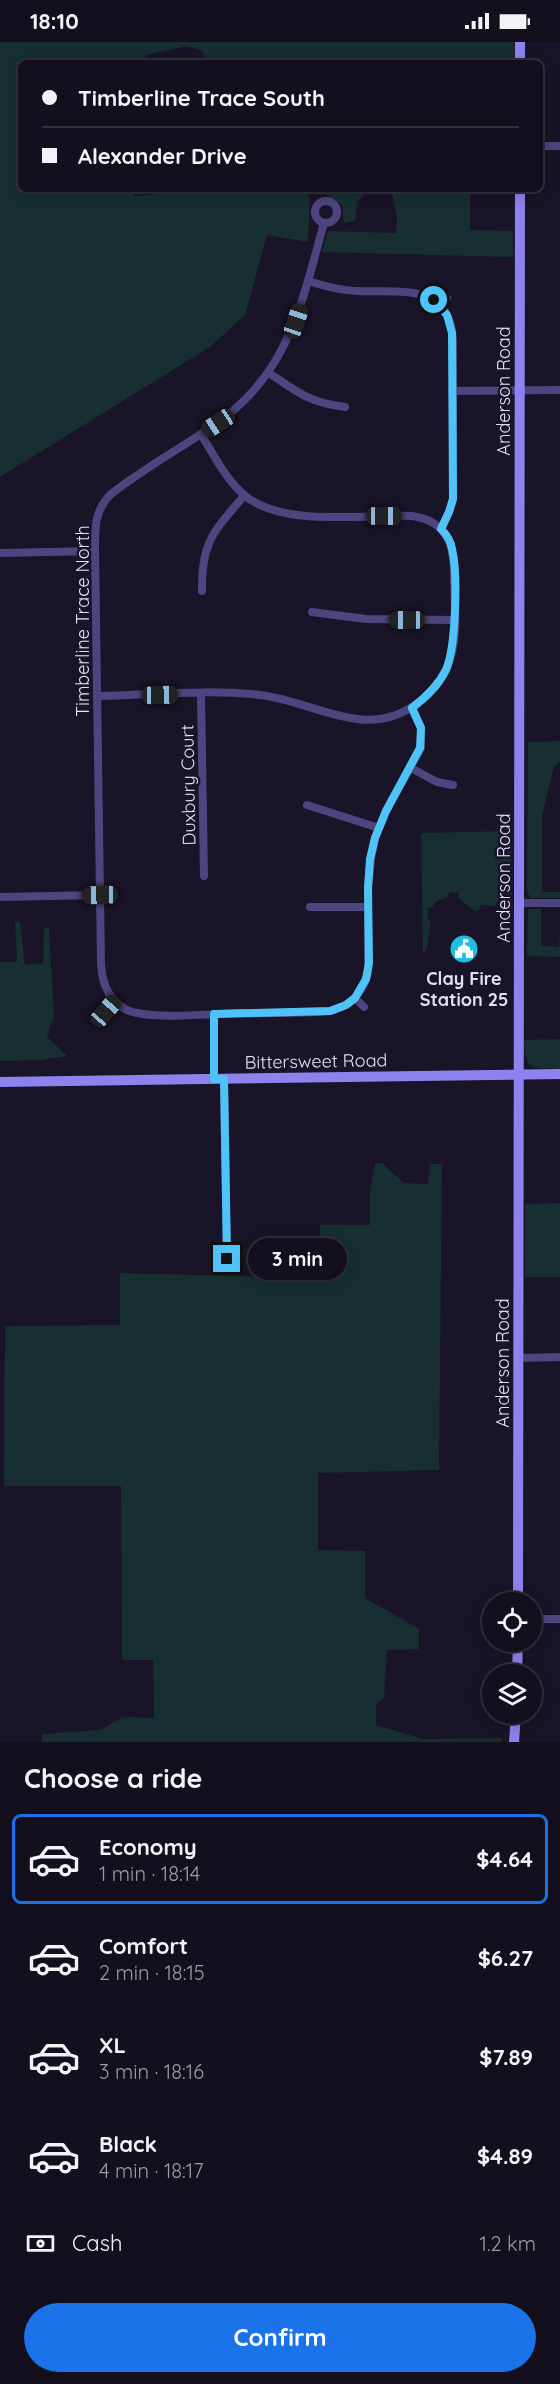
<!DOCTYPE html>
<html lang="en">
<head>
<meta charset="utf-8">
<style>
  :root { --surface:#130f1d; --page:#1c1826; --text:#f1f3f6; --muted:#9d9ca4; --line:#322f3b; --accent:#1a73e8 }
  body { margin:0; font-family:Quicksand,sans-serif; background:var(--page); color:var(--text); height:100vh; display:flex; flex-direction:column; font-size:22px; white-space:nowrap }
  * { box-sizing:border-box; margin:0 }
  p { font-size:20px; color:var(--muted) }
  .icon { flex:none; width:33px; height:33px; fill:none; stroke:currentColor; stroke-width:2; stroke-linecap:round; stroke-linejoin:round }
  .map { position:relative; height:1700px; overflow:hidden }
  .side { display:flex; flex-direction:column; background:var(--surface); flex:1 }
  .side>* { flex:none }
  .top-card { position:absolute; left:18px; top:18px; width:525px; height:132px; border-radius:9px; box-shadow:0 3px 15px #0003,0 0 0 2px var(--line); display:grid; align-content:center; height:132px; padding:0 24px; background:var(--surface) }
  .buttons { position:absolute; left:482px; top:1550px; display:grid; gap:12px }
  .buttons a { display:grid; place-items:center; width:60px; height:60px; border-radius:50%; background:var(--surface); box-shadow:0 3px 15px #0003,0 0 0 2px var(--line); font-size:30px }
  .end { position:absolute; width:27px; height:27px; margin:-14px; border:8px solid #4fc3f7; background:#111; box-shadow:0 0 0 3px #111 }
  .from { border-radius:50% }
  .bubble { position:absolute; height:42px; border-radius:21px; background:var(--surface); box-shadow:0 3px 15px #0003,0 0 0 2px var(--line); font-size:20px; font-weight:800; line-height:42px; text-align:center }
  .car { position:absolute; width:18px; height:36px; margin:-18px -9px; border-radius:8px; box-shadow:0 0 4px 2px #0007; background:linear-gradient(#222 24%,#8ab4d8 0 40%,#222 0 76%,#8ab4d8 0 86%,#222 0) }
  .top-card b { display:flex; align-items:center; gap:21px; height:57px; font-size:22px }
  .top-card b+b { border-top:2px solid var(--line) }
  .top-card i { width:15px; height:15px; background:var(--text) }
  ul { padding:0; list-style:none }
  li { display:flex; align-items:center; gap:18px; height:90px; margin:0 12px 9px; padding:0 12px; border:3px solid transparent; border-radius:9px }
  li div { flex:1 }
  li b { display:block; font-size:22px }
  li em { font-style:normal; font-weight:800 }
  li.active { border-color:var(--accent) }
  li>.icon { width:54px; height:54px; stroke-width:1.5 }
  h2 { padding:0 24px; font-size:27px; line-height:72px }
  .pay { display:flex; align-items:center; gap:15px; height:66px; padding:0 24px; font-size:22px }
  .pay p { margin-inline-start:auto }
  .action { display:flex; gap:12px; margin-top:auto; padding:12px 24px }
  .action a { flex:1; height:69px; border-radius:36px; background:var(--accent); color:#fff; font-size:24px; font-weight:800; line-height:69px; text-align:center }
  .status { display:flex; justify-content:space-between; align-items:center; height:42px; padding:0 30px; background:var(--surface); direction:ltr }
  .status svg { height:16px; fill:currentColor }
  .map>svg:first-child { display:block }
  .green { fill:#172f30 }
  .lines { fill:none; stroke-linecap:round; stroke-linejoin:round }
  .street { stroke:#4d457f; stroke-width:8 }
  .secondary { stroke:#8e82ee; stroke-width:10 }
  .route { stroke:#4fc3f7; stroke-width:8 }
  .labels { text-anchor:middle; dominant-baseline:central; stroke-width:5; stroke-linejoin:round; paint-order:stroke }
  .street-label { font-size:18px; fill:#e4defa; stroke:#191427 }
  .poi-label { font-size:18px; font-weight:bold; fill:#e4defa; stroke:#191427 }
</style>
</head>
<body>
<div class="status"><b>18:10</b><svg viewBox="0 0 49 12"><path d="M0 12V9h3v3zM5 12V6h3v6zM10 12V3h3v9zM15 12V0h3v12zM26 1h20v11H26zM47 4h2v5h-2z"/></svg></div>
<div class="map">
<svg width="560" height="1700" viewBox="0 0 560 1700">
  <rect width="100%" height="100%" fill="#191427"/>
  <g class="green">
    <polygon points="0,0 514,0 514,21 206,21 202,9 187,4 146,13 143,21 21,21 21,147 131,147 134,154 161,152 166,147 306,147 310,156 308,200 267,193 245,273 210,305 0,435"/>
    <polygon points="326,147 370,147 357,160 355,179 344,181 342,163 327,153"/>
    <polygon points="391,147 470,147 470,188 513,189 513,215 322,210 328,189 396,191 397,176"/>
    <polygon points="560,699 560,720 554,725 542,774 542,850 560,850 560,856 531,856 527,850 528,700"/>
    <polygon points="511,789 512,866 497,860 496,864 481,863 478,869 475,869 458,856 459,851 450,850 447,855 435,860 433,865 427,866 429,870 427,872 427,878 431,879 427,906 423,912 421,791"/>
    <polygon points="528,867 541,867 541,904 559,905 560,891 560,915 527,914"/>
    <polygon points="15,880 20,880 25,923 43,921 44,886 49,886 54,974 47,995 67,1014 41,1018 0,1019 0,920 17,920"/>
    <path d="M560,997V1027C531,1026 526,1030 524,998Z"/>
    <polygon points="375,1121 382,1121 404,1141 428,1142 430,1122 442,1122 439,1428 318,1431 318,1508 365,1509 365,1556 419,1587 419,1607 387,1608 384,1656 376,1662 376,1683 423,1697 502,1696 502,1700 42,1700 42,1692 100,1688 123,1675 154,1676 153,1618 122,1618 121,1444 4,1444 5,1284 120,1283 120,1231 320,1236 320,1183 370,1183 370,1151"/>
    <polygon points="560,1161 560,1235 525,1235 525,1162"/>
  </g>
  <g class="lines">
    <g class="street">
      <polyline points="540,104 560,104"/>
      <circle cx="326" cy="170" r="11"/>
      <path d="M324,181C302,260 289,331 217,381C182,406 144,426 110,453C94,469 95,488 95,509L101,922C102,941 109,959 127,968C149,978 211,972 237,971C268,971 299,972 330,969C349,965 363,951 368,931V846L371,817L375,796L386,769L421,706V686L412,666"/>
      <path d="M308,239C324,244 341,249 359,249C400,251 450,240 453,298V457L449,470L441,487"/>
      <polyline points="439,263 447,256"/>
      <path d="M269,331C297,350 310,361 345,365"/>
      <polyline points="452,349 560,348"/>
      <polyline points="0,511 95,509"/>
      <path d="M202,549C201,500 214,489 244,454"/>
      <polyline points="312,570 366,577 454,578"/>
      <polyline points="201,652 204,834"/>
      <path d="M97,654C151,653 207,647 260,653C294,657 324,673 357,677C401,683 442,652 452,610C458,586 454,558 454,533C454,502 447,479 412,474C364,472 280,486 243,452C225,436 213,412 201,392"/>
      <polyline points="411,726 437,740 453,743"/>
      <polyline points="307,763 379,786"/>
      <polyline points="0,855 100,853"/>
      <polyline points="519,861 560,861"/>
      <polyline points="310,865 368,865"/>
      <polyline points="355,956 364,965"/>
      <polyline points="106,969 115,959"/>
      <polyline points="214,972 214,1037"/>
      <polyline points="224,1037 227,1217"/>
      <polyline points="519,1316 560,1315"/>
      <polyline points="531,1577 560,1577"/>
    </g>
    <g class="secondary">
      <polyline points="520,21 520,0"/>
      <polyline points="0,1040 560,1032"/>
      <polyline points="518,1560 520,147"/>
      <polyline points="517,1632 518,1599"/>
      <polyline points="514,1700 516,1671"/>
    </g>
  </g>
  <g class="lines">
    <path class="route" d="M227,1217L224,1037H214V972L330,969L346,963L355,956L366,937L369,921L368,846L370,817L375,796L386,769L420,706L421,686L412,666C426,655 438,644 446,628C456,605 458,531 452,507C451,499 446,492 441,487L449,470L453,457L452,291L447,273L434,258"/>
  </g>
  <defs>
    <g id="civic-disc" transform="scale(1.5)"><circle r="9.5" fill="#23bde1" stroke="#191427"/><path d="M-.6-6.5H3V-4.5H.6V-3L4-1V1h2V6H-6V1h2V-1L-.6-3ZM-1.2 2.5V6h2.4V2.5Z" fill="#fff"/></g>
  </defs>
  <g fill-rule="evenodd">
    <use href="#civic-disc" x="464" y="907"/>
  </g>
  <g class="labels">
    <g class="street-label">
      <text transform="translate(503 349) rotate(-90)">Anderson Road</text>
      <text transform="translate(82 579) rotate(-90)">Timberline Trace North</text>
      <text transform="translate(188 743) rotate(-91)">Duxbury Court</text>
      <text transform="translate(503 836) rotate(-90)">Anderson Road</text>
      <text transform="translate(316 1019) rotate(-1)">Bittersweet Road</text>
      <text transform="translate(502 1321) rotate(-90)">Anderson Road</text>
    </g>
    <g class="poi-label">
      <text x="464" y="936">Clay Fire<tspan x="464" dy="21">Station 25</tspan></text>
    </g>
  </g>
</svg>
<div class="buttons">
<a><svg class="icon" aria-label="locate" viewBox="0 0 24 24"><circle cx="12" cy="12" r="6"/><path d="M12 2v4M12 18v4M2 12h4M18 12h4"/></svg></a>
<a><svg class="icon" aria-label="layers" viewBox="0 0 24 24"><path d="M12 4l9 5-9 5-9-5zM3 14l9 5 9-5"/></svg></a>
</div>
<i class="end from" style="left:434px;top:258px"></i>
<i class="end" style="left:227px;top:1217px"></i>
<div class="bubble" style="left:248px;top:1196px;width:99px">3 min</div>
<i class="car" style="left:296px;top:279px;rotate:19deg"></i>
<i class="car" style="left:218px;top:381px;rotate:237deg"></i>
<i class="car" style="left:384px;top:474px;rotate:90deg"></i>
<i class="car" style="left:407px;top:578px;rotate:270deg"></i>
<i class="car" style="left:160px;top:653px;rotate:89deg"></i>
<i class="car" style="left:100px;top:853px;rotate:269deg"></i>
<i class="car" style="left:106px;top:969px;rotate:41deg"></i>
<div class="top-card">
<b><i class="from"></i>Timberline Trace South</b>
<b><i></i>Alexander Drive</b>
</div>
</div>
<section class="side">
<h2>Choose a ride</h2>
<ul>
<li class="active"><svg class="icon" aria-label="car" viewBox="0 0 24 24"><path d="M5 17H2v-5l4-1 3-4h7l3 4 3 1v5h-3M9 17h6M6 11h13"/><circle cx="7" cy="17" r="2"/><circle cx="17" cy="17" r="2"/></svg><div><b>Economy</b><p>1 min · 18:14</p></div><em>$4.64</em></li>
<li><svg class="icon" aria-label="car" viewBox="0 0 24 24"><path d="M5 17H2v-5l4-1 3-4h7l3 4 3 1v5h-3M9 17h6M6 11h13"/><circle cx="7" cy="17" r="2"/><circle cx="17" cy="17" r="2"/></svg><div><b>Comfort</b><p>2 min · 18:15</p></div><em>$6.27</em></li>
<li><svg class="icon" aria-label="car" viewBox="0 0 24 24"><path d="M5 17H2v-5l4-1 3-4h7l3 4 3 1v5h-3M9 17h6M6 11h13"/><circle cx="7" cy="17" r="2"/><circle cx="17" cy="17" r="2"/></svg><div><b>XL</b><p>3 min · 18:16</p></div><em>$7.89</em></li>
<li><svg class="icon" aria-label="car" viewBox="0 0 24 24"><path d="M5 17H2v-5l4-1 3-4h7l3 4 3 1v5h-3M9 17h6M6 11h13"/><circle cx="7" cy="17" r="2"/><circle cx="17" cy="17" r="2"/></svg><div><b>Black</b><p>4 min · 18:17</p></div><em>$4.89</em></li>
</ul>
<div class="pay"><svg class="icon" aria-label="cash" viewBox="0 0 24 24"><path d="M3 7h18v10H3z"/><circle cx="12" cy="12" r="2"/></svg>Cash<p>1.2 km</p></div>
<div class="action"><a>Confirm</a></div>
</section>
</body>
</html>
